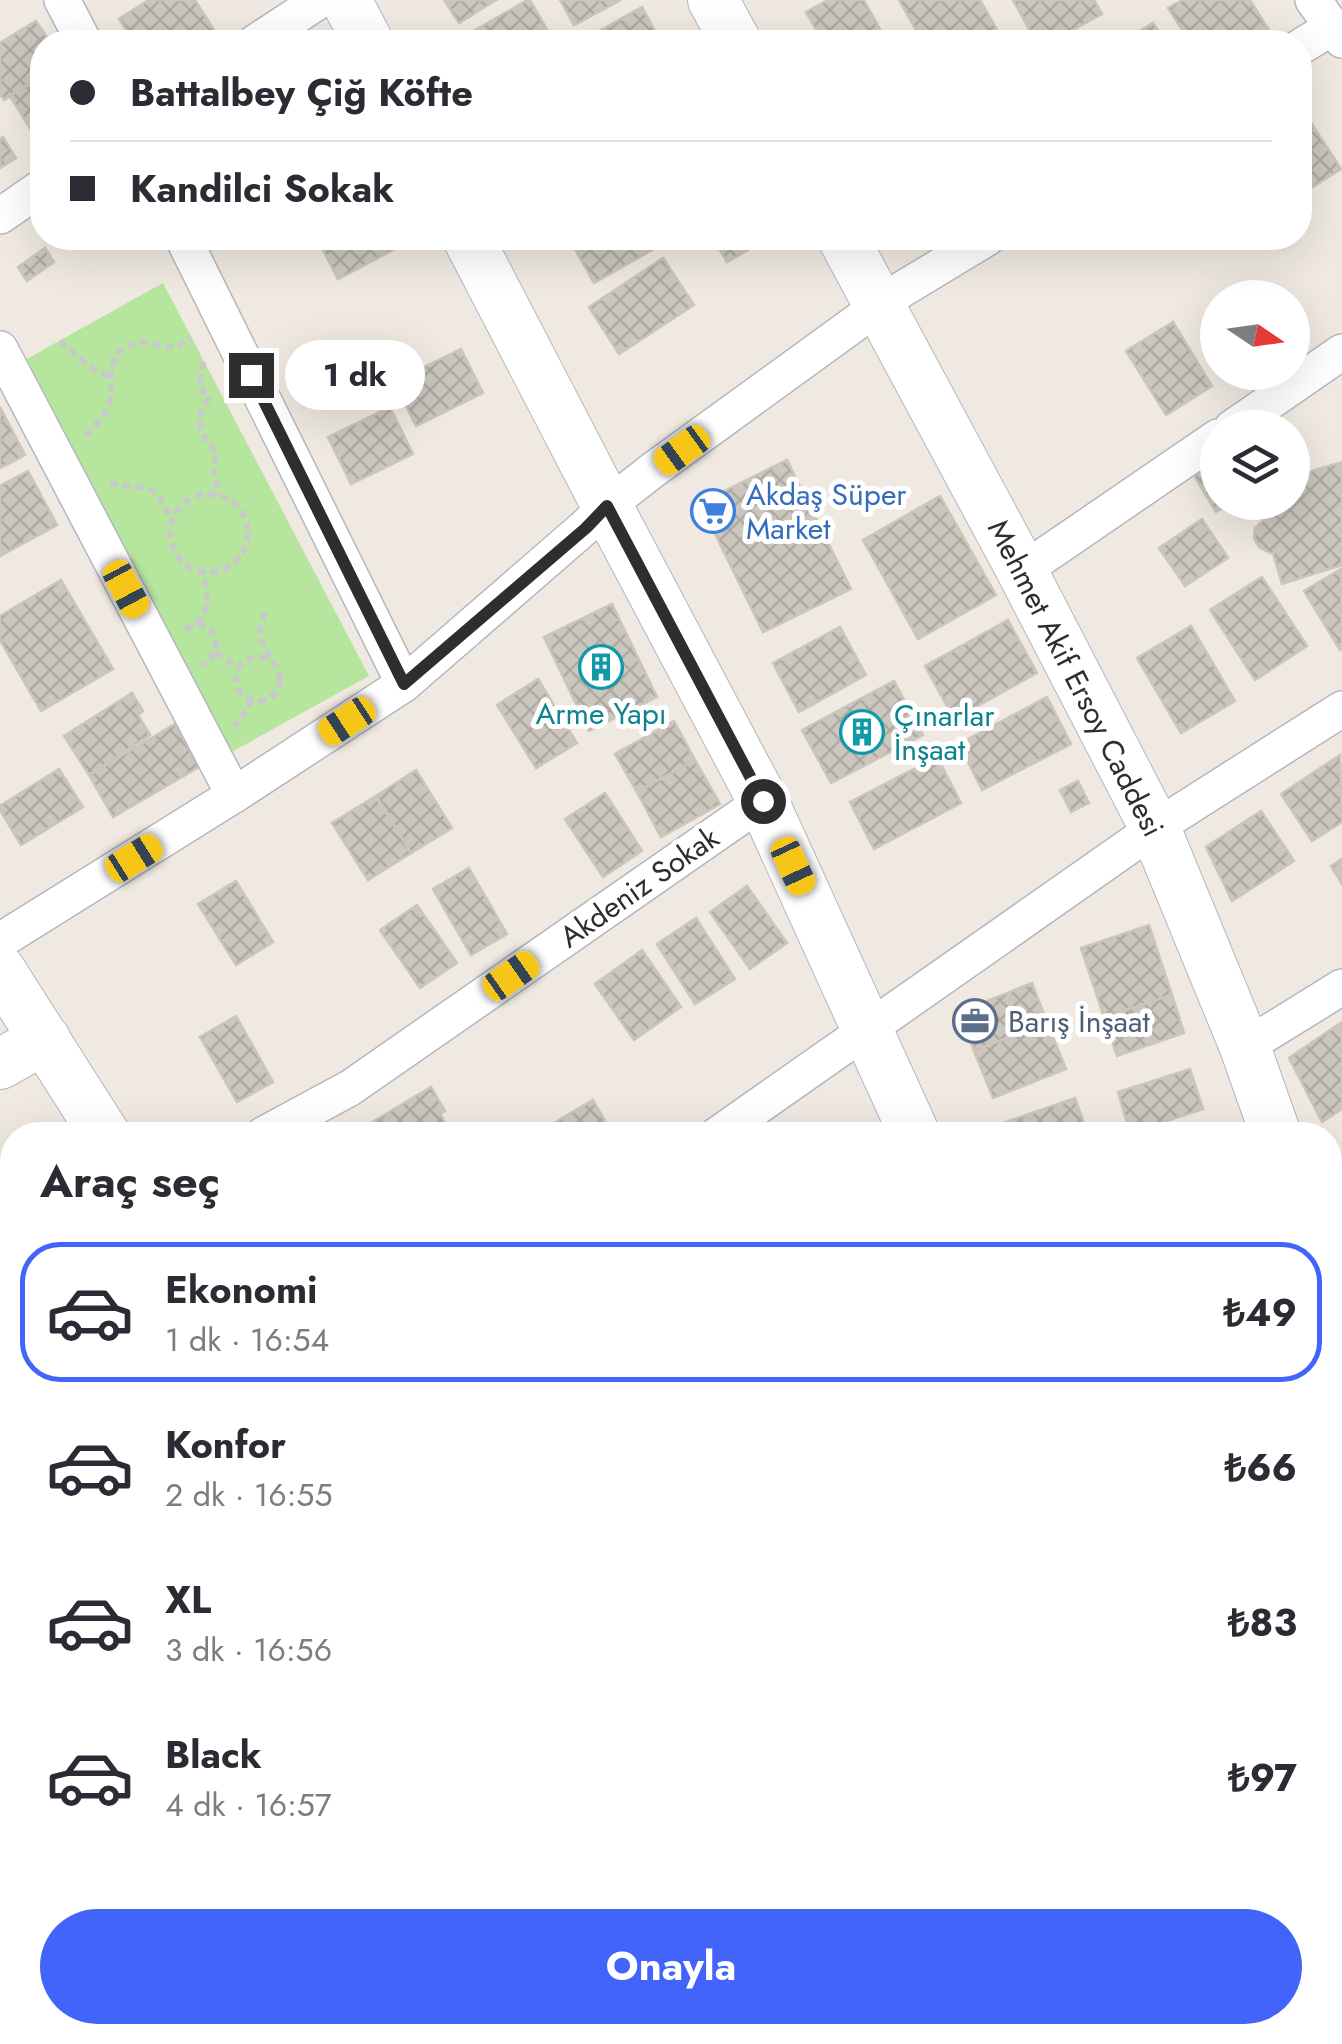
<!DOCTYPE html>
<html lang="tr">
<head>
<meta charset="utf-8">
<style>
  :root { --surface:#fff; --page:#f7f7f7; --text:#2b2b33; --muted:#7c7c81; --line:#e1e1e2; --accent:#4264fb }
  body { margin:0; font-family:Jost,sans-serif; background:var(--page); color:var(--text); height:100vh; display:flex; flex-direction:column; font-size:38px; white-space:nowrap }
  * { box-sizing:border-box; margin:0 }
  p { font-size:32px; color:var(--muted) }
  .icon { flex:none; width:55px; height:55px; fill:none; stroke:currentColor; stroke-width:2; stroke-linecap:round; stroke-linejoin:round }
  .map { position:relative; flex:1; overflow:hidden }
  .details { position:absolute; left:0px; top:1122px; width:1342px; height:922px; display:flex; flex-direction:column; background:var(--surface); border-radius:40px 40px 0 0; box-shadow:0 10px 40px #0002 }
  .details>* { flex:none }
  .top-card { position:absolute; left:30px; top:30px; width:1282px; height:220px; border-radius:40px; box-shadow:0 10px 40px #0002; display:grid; align-content:center; height:220px; padding:0 40px; background:var(--surface) }
  .needle { width:65px; rotate:103deg }
  .buttons { position:absolute; left:1200px; top:280px; display:grid; gap:20px }
  .buttons a { display:grid; place-items:center; width:110px; height:110px; border-radius:50%; background:var(--surface); box-shadow:0 10px 40px #0002; font-size:50px }
  .end { position:absolute; width:45px; height:45px; margin:-22px; border:12px solid #2e2e2e; background:#fff; box-shadow:0 0 0 5px #fff }
  .from { border-radius:50% }
  .bubble { position:absolute; height:70px; border-radius:35px; background:var(--surface); box-shadow:0 10px 40px #0002; font-size:32px; font-weight:700; line-height:70px; text-align:center }
  .car { position:absolute; width:30px; height:60px; margin:-30px -15px; border-radius:12px; box-shadow:0 0 8px 2px #0007; background:linear-gradient(#f5c518 24%,#345 0 40%,#f5c518 0 76%,#345 0 86%,#f5c518 0) }
  .top-card b { display:flex; align-items:center; gap:35px; height:95px; font-size:38px }
  .top-card b+b { border-top:2px solid var(--line) }
  .top-card i { width:25px; height:25px; background:var(--text) }
  ul { padding:0; list-style:none }
  li { display:flex; align-items:center; gap:30px; height:140px; margin:0 20px 15px; padding:0 20px; border:5px solid transparent; border-radius:40px }
  li div { flex:1 }
  li b { display:block; font-size:38px }
  li em { font-style:normal; font-weight:700 }
  li.selected { border-color:var(--accent) }
  li>.icon { width:90px; height:90px; stroke-width:1.5 }
  h2 { padding:0 40px; font-size:45px; line-height:120px }
  .button { display:flex; gap:20px; margin-top:auto; padding:20px 40px }
  .button a { flex:1; height:115px; border-radius:60px; background:var(--accent); color:#fff; font-size:40px; font-weight:700; line-height:115px; text-align:center }
  .map>svg:first-child { display:block }
  .park { fill:#b6e59e }
  .building { fill:url(#building-cross-hatch); stroke:#cbc5ba; stroke-width:2.5 }
  .lines { fill:none; stroke-linecap:round; stroke-linejoin:round }
  .street-casing { stroke:#b4b7c1; stroke-width:38 }
  .secondary-casing { stroke:#b4b7c1; stroke-width:52 }
  .path { stroke:#c9c9c9; stroke-width:6; stroke-dasharray:8 5; stroke-linecap:butt }
  .street { stroke:#fff; stroke-width:35 }
  .secondary { stroke:#fff; stroke-width:50 }
  .route { stroke:#2e2e2e; stroke-width:12 }
  .labels { text-anchor:middle; dominant-baseline:central; stroke-width:10; stroke-linejoin:round; paint-order:stroke }
  .shop-label { font-size:30px; fill:#366cbe; stroke:#fff; text-anchor:start }
  .street-label { font-size:30px; fill:#2e2e2e; stroke:#fff }
  .culture-label { font-size:30px; fill:#0d838f; stroke:#fff }
  .service-label { font-size:30px; fill:#4e5e75; stroke:#fff; text-anchor:start }
</style>
</head>
<body>
<div class="map">
<svg width="1342" height="2044" viewBox="0 0 1342 2044">
  <defs>
    <pattern id="building-cross-hatch" width="8" height="8" patternUnits="userSpaceOnUse" patternTransform="scale(2.5)"><rect width="8" height="8" fill="#cbc7bf"/><path d="M0 0l8 8M0 8l8-8" fill="none" stroke="#afaba4"/></pattern>
  </defs>
  <rect width="100%" height="100%" fill="#efe9e1"/>
  <polygon class="park" points="163,283 369,676 228,754 7,370"/>
  <g class="building">
    <polygon points="149,0 195,0 214,30 194,42 134,42 119,19"/>
    <polygon points="444,0 496,0 459,23"/>
    <polygon points="527,0 530,0 553,40 549,42 471,42 467,35"/>
    <polygon points="560,0 621,0 574,25"/>
    <polygon points="828,0 864,0 887,42 823,42 806,12"/>
    <polygon points="899,0 980,0 1004,42 923,42"/>
    <polygon points="1013,0 1094,0 1102,14 1050,42 1036,42"/>
    <polygon points="1182,0 1250,0 1269,30 1249,42 1190,42 1168,8"/>
    <polygon points="642,7 661,42 589,42 587,38"/>
    <polygon points="36,21 50,42 42,42 42,76 4,100 0,94 0,43"/>
    <polygon points="1153,23 1166,42 1121,42"/>
    <polygon points="42,76 42,136 37,140 10,96"/>
    <polygon points="1301,107 1341,169 1300,195 1300,107"/>
    <polygon points="3,137 16,158 0,168 0,139"/>
    <polygon points="327,238 408,238 410,241 338,279 319,242"/>
    <polygon points="579,238 654,238 659,246 594,283 571,242"/>
    <polygon points="713,238 769,238 727,262"/>
    <polygon points="45,248 54,262 27,281 18,267"/>
    <polygon points="663,258 694,305 619,354 589,307"/>
    <polygon points="1173,322 1212,386 1166,415 1126,351"/>
    <polygon points="461,349 483,393 416,426 394,382"/>
    <polygon points="0,407 25,455 0,468"/>
    <polygon points="390,407 413,454 351,484 328,437"/>
    <polygon points="1214,454 1218,460 1218,502 1231,502 1216,512 1190,469"/>
    <polygon points="787,460 851,589 763,632 700,503"/>
    <polygon points="1342,462 1342,565 1282,584 1273,553 1270,553 1259,547 1254,538 1255,528 1263,521 1257,502 1292,502 1292,477"/>
    <polygon points="28,471 57,525 0,556 0,486"/>
    <polygon points="940,496 996,595 918,639 863,540"/>
    <polygon points="1202,519 1228,558 1185,586 1159,548"/>
    <polygon points="1341,569 1342,649 1340,650 1304,591"/>
    <polygon points="1262,577 1307,646 1255,680 1210,610"/>
    <polygon points="61,580 113,669 41,711 0,640 0,616"/>
    <polygon points="612,604 657,697 589,731 544,637"/>
    <polygon points="1008,620 1037,673 954,719 925,666"/>
    <polygon points="1191,626 1235,701 1181,733 1137,658"/>
    <polygon points="840,627 866,675 799,712 773,663"/>
    <polygon points="538,679 577,743 536,768 497,705"/>
    <polygon points="894,681 923,735 831,783 802,730"/>
    <polygon points="132,693 143,711 138,715 150,735 89,775 64,736"/>
    <polygon points="1047,697 1071,744 982,790 959,744"/>
    <polygon points="674,721 695,760 637,792 615,754"/>
    <polygon points="175,724 199,767 113,817 89,775"/>
    <polygon points="1340,755 1342,822 1312,841 1281,794"/>
    <polygon points="937,757 961,803 874,849 850,802"/>
    <polygon points="695,760 720,804 661,837 637,792"/>
    <polygon points="59,769 83,807 21,845 0,810 0,806"/>
    <polygon points="416,770 452,828 411,853 376,796"/>
    <polygon points="1078,781 1089,803 1071,812 1060,790"/>
    <polygon points="605,793 642,851 603,877 565,819"/>
    <polygon points="376,796 411,853 368,880 332,823"/>
    <polygon points="1261,811 1294,861 1232,901 1206,847"/>
    <polygon points="1342,859 1342,884 1331,866"/>
    <polygon points="469,868 507,934 471,955 433,889"/>
    <polygon points="236,881 273,942 236,965 198,904"/>
    <polygon points="747,886 787,943 750,969 710,912"/>
    <polygon points="417,905 457,963 420,988 380,930"/>
    <polygon points="696,918 735,979 695,1004 657,944"/>
    <polygon points="1149,925 1172,995 1104,1017 1081,948"/>
    <polygon points="642,950 681,1007 634,1040 595,984"/>
    <polygon points="1032,983 1047,1022 974,1051 960,1012"/>
    <polygon points="1172,995 1184,1033 1117,1056 1104,1017"/>
    <polygon points="236,1016 273,1082 237,1102 200,1037"/>
    <polygon points="1047,1022 1066,1069 993,1098 974,1051"/>
    <polygon points="1342,1022 1342,1109 1322,1122 1289,1058"/>
    <polygon points="1190,1069 1203,1109 1130,1133 1118,1092"/>
    <polygon points="431,1087 445,1111 440,1114 452,1135 351,1135"/>
    <polygon points="1075,1098 1088,1135 1008,1135 1003,1123"/>
    <polygon points="593,1100 613,1135 560,1135 554,1123"/>
    <polygon points="12,1157 12,1213 0,1193 0,1164"/>
    <polygon points="1330,1414 1342,1447 1342,1459 1330,1463"/>
    <polygon points="1342,1493 1342,1541 1330,1545 1330,1498"/>
    <polygon points="1342,1541 1342,1587 1330,1591 1330,1545"/>
    <polygon points="1342,1630 1342,1688 1334,1691 1330,1680 1330,1634"/>
    <polygon points="1342,1688 1342,1713 1334,1691"/>
    <polygon points="394,2032 450,2032 457,2044 390,2044 386,2037"/>
    <polygon points="531,2032 575,2032 557,2044 539,2044"/>
  </g>
  <g class="lines">
    <g class="street-casing">
      <g id="street">
        <polyline points="62,0 84,42"/>
        <polyline points="1313,0 1342,40"/>
        <polyline points="256,42 320,0"/>
        <polyline points="1300,47 1333,27"/>
        <polyline points="0,216 42,187"/>
        <polyline points="183,238 404,684"/>
        <polyline points="0,349 234,795"/>
        <polyline points="1232,428 1342,352"/>
        <polyline points="1022,571 1218,437"/>
        <polyline points="0,941 234,795 404,684 585,527 607,506 653,470 901,290 987,238"/>
        <polyline points="1245,1047 1342,987"/>
        <polyline points="263,1135 350,1088 763,801"/>
        <polyline points="717,1135 1155,828 1342,709"/>
        <polyline points="0,1427 12,1445"/>
        <polyline points="1330,1799 1342,1794"/>
        <polyline points="0,1910 12,1930"/>
        <polyline points="1021,2032 1028,2044"/>
        <polyline points="49,2044 66,2032"/>
        <polyline points="643,2044 661,2032"/>
        <polyline points="965,2044 981,2032"/>
      </g>
    </g>
    <g class="secondary-casing">
      <g id="secondary">
        <polyline points="346,0 368,42"/>
        <polyline points="713,0 736,42"/>
        <polyline points="468,238 607,506 763,801 915,1135"/>
        <polyline points="843,238 1022,571 1155,828 1245,1047 1276,1135"/>
        <polyline points="0,970 105,1135"/>
        <polyline points="0,1064 45,1039"/>
        <polyline points="1330,1226 1342,1259"/>
        <polyline points="1330,1286 1342,1320"/>
        <polyline points="1330,1987 1342,2003"/>
        <polyline points="678,2032 685,2044"/>
      </g>
    </g>
    <g class="path">
      <polyline points="60,341 89,366 111,378"/>
      <path d="M204,362C199,375 197,388 209,398C193,419 200,436 217,453C212,469 214,479 219,495"/>
      <path d="M86,436C93,425 105,418 109,405C116,381 101,357 132,344C148,338 157,347 170,347C178,347 185,342 192,339"/>
      <path d="M110,483C127,488 142,484 158,494L172,521"/>
      <circle cx="209" cy="533" r="39"/>
      <path d="M265,613C255,636 262,642 273,662"/>
      <path d="M198,623C215,631 216,633 216,652L202,666"/>
      <path d="M185,630C213,615 208,600 203,572"/>
      <polyline points="216,652 239,668"/>
      <circle cx="258" cy="679" r="22"/>
      <polyline points="233,728 247,710 252,699"/>
    </g>
    <use href="#street" class="street"/>
    <use href="#secondary" class="secondary"/>
  </g>
  <g class="lines">
    <polyline class="route" points="251,375 404,684 586,528 607,506 763,801"/>
  </g>
  <defs>
    <g id="supermarket-ring" transform="scale(2.25)"><circle r="9.5" fill="#fff" stroke="#3f7fe0" stroke-width="1.5"/><path d="M-6-5.5h2.5l.6 2H6L4.5 2H-2.5L-4.4-4H-6ZM-1.5 3.2a1.3 1.3 0 1 0 .1 0ZM3 3.2a1.3 1.3 0 1 0 .1 0Z" fill="#3f7fe0"/></g>
    <g id="building-ring" transform="scale(2.25)"><circle r="9.5" fill="#fff" stroke="#0f9aa8" stroke-width="1.5"/><path d="M-4-6H4V6H1V3H-1V6H-4ZM-2.5-4.3h1.7v1.8h-1.7ZM.8-4.3h1.7v1.8H.8ZM-2.5-1h1.7V.8h-1.7ZM.8-1h1.7V.8H.8Z" fill="#0f9aa8"/></g>
    <g id="office-ring" transform="scale(2.25)"><circle r="9.5" fill="#fff" stroke="#5c6f8a" stroke-width="1.5"/><path d="M-6-3h4V-5.5h4V-3h4V5H-6ZM-1-4.5V-3h2v-1.5ZM-6 0V1H6V0Z" fill="#5c6f8a"/></g>
  </defs>
  <g fill-rule="evenodd">
    <use href="#supermarket-ring" x="713" y="511"/>
    <use href="#building-ring" x="601" y="667"/>
    <use href="#building-ring" x="862" y="732"/>
    <use href="#office-ring" x="975" y="1021"/>
  </g>
  <g class="labels">
    <g class="shop-label">
      <text x="746" y="494">Akdaş Süper<tspan x="746" dy="34">Market</tspan></text>
    </g>
    <g class="street-label">
      <text transform="translate(1076 678) rotate(63)">Mehmet Akif Ersoy Caddesi</text>
      <text transform="translate(639 887) rotate(-35)">Akdeniz Sokak</text>
    </g>
    <g class="culture-label">
      <text x="601" y="713">Arme Yapı</text>
      <text x="894" y="715" text-anchor="start">Çınarlar<tspan x="894" dy="34">İnşaat</tspan></text>
    </g>
    <g class="service-label">
      <text x="1008" y="1021">Barış İnşaat</text>
    </g>
  </g>
</svg>
<div class="buttons">
<a><svg class="needle" viewBox="-14 -14 28 28"><path d="M0-13l5 13h-10z" fill="#e53935"/><path d="M0 13l5-13h-10z" fill="#7c7c81"/></svg></a>
<a><svg class="icon" aria-label="layers" viewBox="0 0 24 24"><path d="M12 4l9 5-9 5-9-5zM3 14l9 5 9-5"/></svg></a>
</div>
<i class="end from" style="left:763px;top:801px"></i>
<i class="end" style="left:251px;top:375px"></i>
<div class="bubble" style="left:285px;top:340px;width:140px">1 dk</div>
<i class="car" style="left:682px;top:450px;rotate:234deg"></i>
<i class="car" style="left:126px;top:589px;rotate:152deg"></i>
<i class="car" style="left:347px;top:721px;rotate:237deg"></i>
<i class="car" style="left:134px;top:858px;rotate:58deg"></i>
<i class="car" style="left:793px;top:866px;rotate:155deg"></i>
<i class="car" style="left:511px;top:976px;rotate:55deg"></i>
<div class="top-card">
<b><i class="from"></i>Battalbey Çiğ Köfte</b>
<b><i></i>Kandilci Sokak</b>
</div>
<section class="details">
<h2>Araç seç</h2>
<ul>
<li class="selected"><svg class="icon" aria-label="car" viewBox="0 0 24 24"><path d="M5 17H2v-5l4-1 3-4h7l3 4 3 1v5h-3M9 17h6M6 11h13"/><circle cx="7" cy="17" r="2"/><circle cx="17" cy="17" r="2"/></svg><div><b>Ekonomi</b><p>1 dk · 16:54</p></div><em>₺49</em></li>
<li><svg class="icon" aria-label="car" viewBox="0 0 24 24"><path d="M5 17H2v-5l4-1 3-4h7l3 4 3 1v5h-3M9 17h6M6 11h13"/><circle cx="7" cy="17" r="2"/><circle cx="17" cy="17" r="2"/></svg><div><b>Konfor</b><p>2 dk · 16:55</p></div><em>₺66</em></li>
<li><svg class="icon" aria-label="car" viewBox="0 0 24 24"><path d="M5 17H2v-5l4-1 3-4h7l3 4 3 1v5h-3M9 17h6M6 11h13"/><circle cx="7" cy="17" r="2"/><circle cx="17" cy="17" r="2"/></svg><div><b>XL</b><p>3 dk · 16:56</p></div><em>₺83</em></li>
<li><svg class="icon" aria-label="car" viewBox="0 0 24 24"><path d="M5 17H2v-5l4-1 3-4h7l3 4 3 1v5h-3M9 17h6M6 11h13"/><circle cx="7" cy="17" r="2"/><circle cx="17" cy="17" r="2"/></svg><div><b>Black</b><p>4 dk · 16:57</p></div><em>₺97</em></li>
</ul>
<div class="button"><a>Onayla</a></div>
</section>
</div>
</body>
</html>
